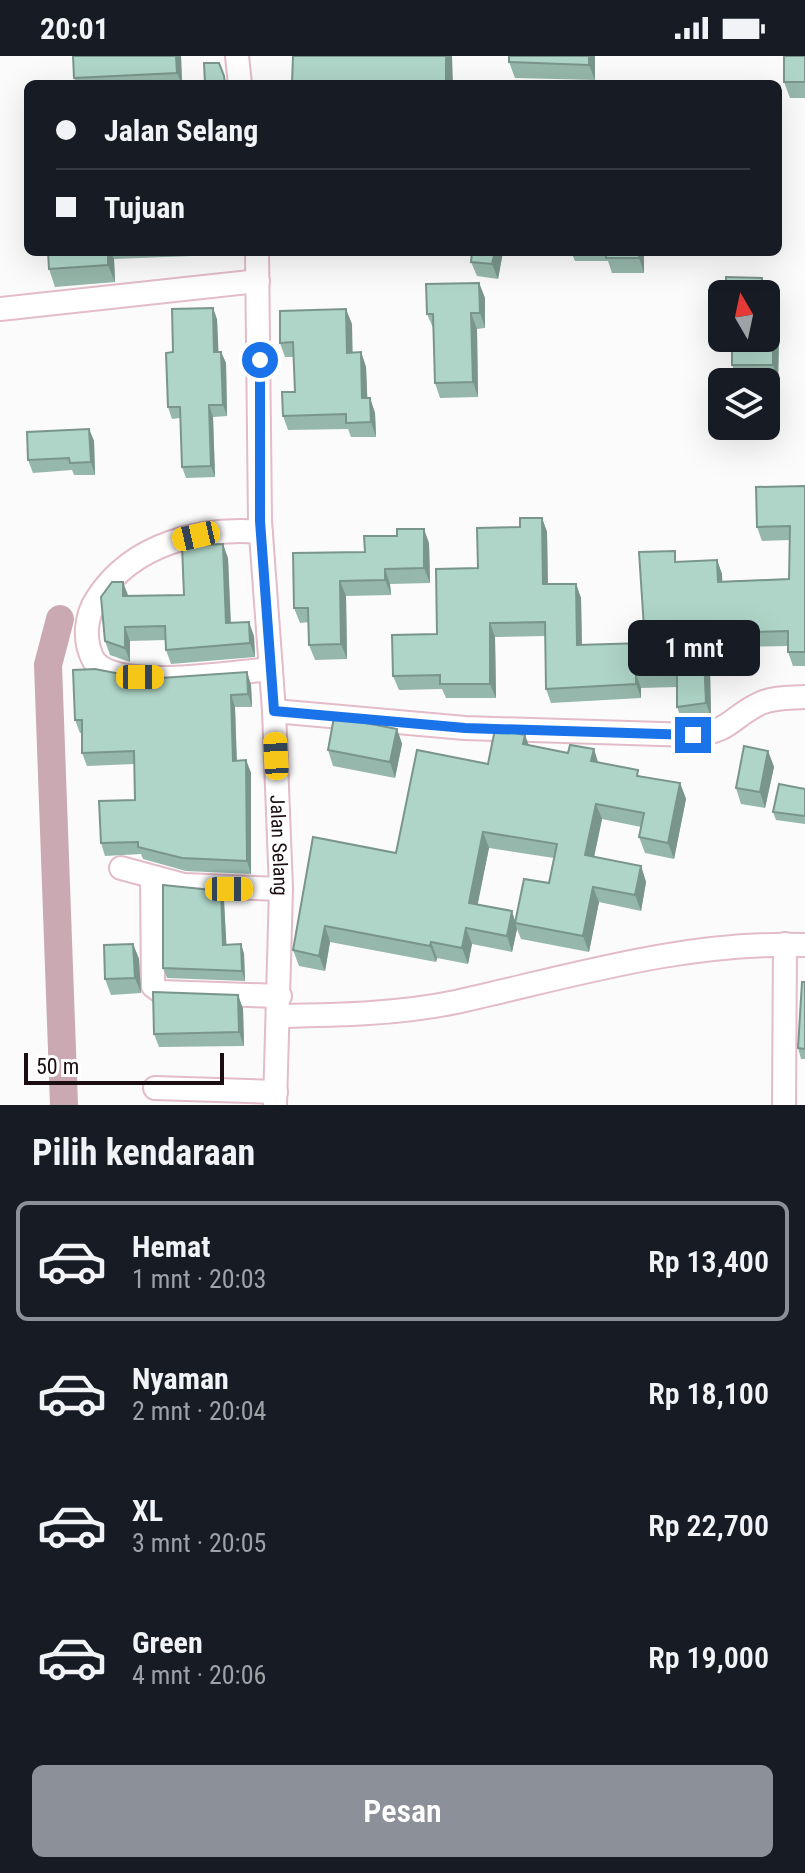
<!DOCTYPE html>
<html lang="id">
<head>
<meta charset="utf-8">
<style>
  :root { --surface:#171b24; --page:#242831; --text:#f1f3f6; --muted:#9ea1a6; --line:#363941; --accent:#8c9099 }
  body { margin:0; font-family:"Roboto Condensed",sans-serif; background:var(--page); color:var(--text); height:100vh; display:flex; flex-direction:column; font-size:30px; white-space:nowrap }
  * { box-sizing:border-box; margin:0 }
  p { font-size:26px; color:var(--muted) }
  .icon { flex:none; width:44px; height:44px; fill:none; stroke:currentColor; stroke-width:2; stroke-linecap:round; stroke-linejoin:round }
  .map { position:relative; height:1049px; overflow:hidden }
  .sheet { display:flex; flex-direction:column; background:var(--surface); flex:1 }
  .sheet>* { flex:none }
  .hud { position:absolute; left:24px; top:24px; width:758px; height:176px; border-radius:12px; box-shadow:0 8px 32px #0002; display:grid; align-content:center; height:176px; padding:0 32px; background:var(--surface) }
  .needle { width:52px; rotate:351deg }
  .controls { position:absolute; left:708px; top:224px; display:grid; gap:16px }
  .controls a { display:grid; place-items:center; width:72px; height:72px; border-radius:12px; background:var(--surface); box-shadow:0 8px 32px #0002; font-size:40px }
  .scale { position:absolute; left:24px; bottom:20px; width:200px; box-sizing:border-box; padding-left:8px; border:4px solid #1b0e12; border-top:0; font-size:22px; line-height:28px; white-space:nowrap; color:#1b0e12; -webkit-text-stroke:6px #fff; paint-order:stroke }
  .end { position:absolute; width:36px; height:36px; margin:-18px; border:10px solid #1a73e8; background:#fff; box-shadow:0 0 0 4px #fff }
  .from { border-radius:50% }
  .bubble { position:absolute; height:56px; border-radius:12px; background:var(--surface); box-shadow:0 8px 32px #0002; font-size:26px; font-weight:600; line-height:56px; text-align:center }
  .car { position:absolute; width:24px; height:48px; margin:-24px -12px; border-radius:10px; box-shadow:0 0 6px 2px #0007; background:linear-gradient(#f5c518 24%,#345 0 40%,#f5c518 0 76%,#345 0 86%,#f5c518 0) }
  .hud b { display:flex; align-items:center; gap:28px; height:76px; font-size:30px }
  .hud b+b { border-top:2px solid var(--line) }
  .hud i { width:20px; height:20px; background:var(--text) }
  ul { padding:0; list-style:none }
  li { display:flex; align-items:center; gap:24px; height:120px; margin:0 16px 12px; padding:0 16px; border:4px solid transparent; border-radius:12px }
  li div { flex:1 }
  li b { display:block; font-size:30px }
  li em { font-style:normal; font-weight:600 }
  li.current { border-color:var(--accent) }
  li>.icon { width:72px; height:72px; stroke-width:1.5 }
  h2 { padding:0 32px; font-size:36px; line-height:96px }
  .primary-button { display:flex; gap:16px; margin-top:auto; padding:16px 32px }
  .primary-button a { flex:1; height:92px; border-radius:12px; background:var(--accent); color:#fff; font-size:32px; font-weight:600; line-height:92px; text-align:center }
  .status { display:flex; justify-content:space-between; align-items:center; height:56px; padding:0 40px; background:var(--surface); direction:ltr }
  .status svg { height:22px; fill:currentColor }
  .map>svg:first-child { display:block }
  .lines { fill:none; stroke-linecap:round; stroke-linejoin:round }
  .canal { stroke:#cba9b2; stroke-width:28 }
  .minor-casing { stroke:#e3bcc7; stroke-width:26 }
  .minor { stroke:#fff; stroke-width:22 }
  .wall { fill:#96b7ab; fill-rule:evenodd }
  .shaded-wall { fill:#7a958b }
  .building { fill:#aed5c7; stroke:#7a958b; stroke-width:2 }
  .route { stroke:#1a73e8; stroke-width:10 }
  .labels { text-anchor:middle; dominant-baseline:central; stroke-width:8; stroke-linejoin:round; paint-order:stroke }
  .street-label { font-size:20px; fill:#1b0e12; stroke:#fff }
</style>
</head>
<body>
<div class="status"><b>20:01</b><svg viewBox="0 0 49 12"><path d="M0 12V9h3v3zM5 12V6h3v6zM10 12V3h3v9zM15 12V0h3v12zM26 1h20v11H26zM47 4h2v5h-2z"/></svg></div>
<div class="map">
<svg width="805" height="1049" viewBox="0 0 805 1049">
  <rect width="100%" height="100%" fill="#fbfbfb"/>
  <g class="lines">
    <polyline class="canal" points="60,563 48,609 64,1049"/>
    <g class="minor-casing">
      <g id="minor">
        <polyline points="237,0 240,28"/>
        <path id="s1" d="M257,196L260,465L274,655L281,833L275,1049"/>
        <polyline points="0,253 258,225"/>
        <path d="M261,476C200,471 133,488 98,541C85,560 83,585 94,605C120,636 232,616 271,613"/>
        <path d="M274,655L465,672L693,679C733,675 730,661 761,647C775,641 790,642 805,641"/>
        <polyline points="121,812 184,829 281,833"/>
        <polyline points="152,821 153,930 161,936 280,940"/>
        <path d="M280,960C339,959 398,958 456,946C572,920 685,885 805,889"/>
        <polyline points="155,1032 276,1036"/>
        <polyline points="784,1049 785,888"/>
      </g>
    </g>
    <use href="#minor" class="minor"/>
  </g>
  <g class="wall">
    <polygon points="181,0 182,28 76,28 74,22"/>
    <polygon points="509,0 595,0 595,24 515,22 509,6"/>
    <polygon points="805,0 805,42 790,42 784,26"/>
    <polygon points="48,196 243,196 243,198 114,203 115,226 55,231 49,213"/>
    <polygon points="472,196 503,196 498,223 477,220 471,206"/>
    <polygon points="571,196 644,196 644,217 612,217 608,205 575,205"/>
    <polygon points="479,227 485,242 485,272 477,273 478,341 440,342 435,327 434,274 427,258"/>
    <polygon points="768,237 768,265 773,266 779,281 778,325 738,325 732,309"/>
    <polygon points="217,263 218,296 221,296 226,307 227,360 213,361 215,421 186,422 182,411 180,362 172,363 168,351 173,296"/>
    <polygon points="352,268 352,297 361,296 366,311 367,342 370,342 375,357 376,381 351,381 348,373 288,374 283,360 295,336 294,301 285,301 280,287"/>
    <polygon points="89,373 94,385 95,419 74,419 72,414 33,417 28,404"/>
    <polygon points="805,430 805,610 793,610 788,596 788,590 728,591 728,613 710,613 711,661 682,665 677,651 677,631 641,632 641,642 551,647 546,633 546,580 495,581 496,642 446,642 442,633 399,634 393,620 437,578 478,512 520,471 542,462 547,476 548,528 576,528 581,542 582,589 645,587 679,506 717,504 722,518 722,525 789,523 790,484 762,485 757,471"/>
    <polygon points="429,487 430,527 390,528 391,539 346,540 347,603 315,604 309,589 309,566 300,567 294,552 365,496"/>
    <polygon points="228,502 231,566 254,580 255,601 171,608 166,594 166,584 130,585 130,606 110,599 105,585 128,540 184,539"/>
    <polygon points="247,616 251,629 252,651 235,651 237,705 246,704 251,717 251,818 186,815 143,803 141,798 105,800 101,787 135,744 134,708 87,710 82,697 82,677 80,677 75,664 146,623"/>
    <polygon points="397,673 402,688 395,722 333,710 328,694"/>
    <path d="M525,679L529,690L598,706L641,720L680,727L686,743L674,803L645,797L639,781L641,771L602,763L594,801L641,810L646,826L641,855L599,846L589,896L521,883L517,873L512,896L472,888L468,908L437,902L436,906L330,886L325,915L299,910L293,894L488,708ZM489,792L554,802L549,827L515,865L512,855L477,848Z"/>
    <polygon points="768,695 774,711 765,752 741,748 736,732"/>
    <polygon points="805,733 805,768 776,764 773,756"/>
    <polygon points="221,835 224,845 226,888 241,888 244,898 245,925 167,922 163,912"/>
    <polygon points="133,888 139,903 141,937 111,939 105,923"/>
    <polygon points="805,926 805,1003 801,1003 798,992"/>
    <polygon points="238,939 243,953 244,990 159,991 154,978"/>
  </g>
  <g class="shaded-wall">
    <polygon points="176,0 181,0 182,28 177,17"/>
    <polygon points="446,0 452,0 453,28 446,28"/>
    <polygon points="589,0 595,0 595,24 589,9"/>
    <polygon points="108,196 111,196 114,203 115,226 108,209"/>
    <polygon points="495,196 503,196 498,223 492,208"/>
    <polygon points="639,196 644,196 644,217 639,202"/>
    <polygon points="762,222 768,237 767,281 766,277 766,238 762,238"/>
    <polygon points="479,227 485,242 485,272 480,257"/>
    <polygon points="213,252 217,263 219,307 214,296"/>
    <polygon points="346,253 352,268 353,311 347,297"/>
    <polygon points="471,257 477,273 478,341 473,326"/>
    <polygon points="773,266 779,281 778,325 773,309"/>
    <polygon points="221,296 226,307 227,360 223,349"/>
    <polygon points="361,296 366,311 368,357 362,342"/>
    <polygon points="370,342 375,357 376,381 371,366"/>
    <polygon points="209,349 213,361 215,421 211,410"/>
    <polygon points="89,373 94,385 95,419 91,406"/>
    <polygon points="542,462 547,476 548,542 543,528"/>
    <polygon points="424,473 429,487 430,527 424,512"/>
    <polygon points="223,488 228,502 231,580 226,567"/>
    <polygon points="717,504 722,518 723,540 718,526"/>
    <polygon points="385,513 390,528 391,539 385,524"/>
    <polygon points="340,525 346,540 347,603 341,588"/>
    <polygon points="123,526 128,539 128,554 123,540"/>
    <polygon points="576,528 581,542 582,603 577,589"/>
    <polygon points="249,566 254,580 255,601 250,587"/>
    <polygon points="490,567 495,581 496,642 490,628"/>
    <polygon points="125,571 130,585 130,606 125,592"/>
    <polygon points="723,577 728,591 728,613 723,599"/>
    <polygon points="704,599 710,613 711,661 706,647"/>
    <polygon points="247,616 251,629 252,651 248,638"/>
    <polygon points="636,618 641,632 641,642 636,628"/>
    <polygon points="231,639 235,651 237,718 233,705"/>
    <polygon points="397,673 402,688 395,722 390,706"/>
    <polygon points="525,679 531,695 523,688"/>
    <polygon points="594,693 599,709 591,705"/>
    <polygon points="768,695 774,711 765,752 760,736"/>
    <polygon points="246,704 251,717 251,818 247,805"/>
    <polygon points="680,727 686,743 674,803 668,787"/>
    <polygon points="596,748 602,763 591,815 585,799"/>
    <polygon points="483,776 489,792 475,862 469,847"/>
    <polygon points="641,810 646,826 641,855 635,839"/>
    <polygon points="593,831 599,846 589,896 583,880"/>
    <polygon points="221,835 224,845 227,898 223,889"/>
    <polygon points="512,855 517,873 512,896 507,880"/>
    <polygon points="325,870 330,886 325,915 319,900"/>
    <polygon points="466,872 472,888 468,908 462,892"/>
    <polygon points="431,886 437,902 436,906 430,890"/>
    <polygon points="133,888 139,903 141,937 135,922"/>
    <polygon points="241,888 244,898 245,925 242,915"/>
    <polygon points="238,939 243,953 244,990 239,976"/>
  </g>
  <g class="building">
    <polygon points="73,0 176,0 177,17 74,22"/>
    <polygon points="293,0 446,0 446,28 292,28"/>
    <polygon points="509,0 589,0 589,9 509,6"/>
    <rect x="784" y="0" width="21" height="26"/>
    <polygon points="204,7 219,7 224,20 225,28 205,28"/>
    <polygon points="26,130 28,130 28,170 27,170"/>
    <polygon points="48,196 108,196 108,209 49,213"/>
    <polygon points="472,196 495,196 492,208 471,206"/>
    <rect x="606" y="196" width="33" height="6"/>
    <polygon points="726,221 762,222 762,238 726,238"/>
    <polygon points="479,227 480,257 471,257 473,326 435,327 433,258 427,258 426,228"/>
    <polygon points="213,252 214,296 221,296 223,349 209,349 211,410 182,411 180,351 168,351 166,297 173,296 172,253"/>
    <polygon points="346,253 347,297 361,296 362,342 370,342 371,366 346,367 346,358 283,360 282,336 295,336 293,286 280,287 280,255"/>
    <polygon points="766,265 773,266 773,309 732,309 732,282 766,282"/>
    <polygon points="89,373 91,406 70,407 69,402 28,404 27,376"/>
    <polygon points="805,430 805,596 788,596 788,575 723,577 723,599 704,599 706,647 677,651 677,617 636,618 636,628 546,633 545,566 490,567 490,628 440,628 440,619 393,620 392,579 437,578 436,513 478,512 477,472 520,471 520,462 542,462 543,528 576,528 577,589 645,587 639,496 675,495 675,506 717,504 718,526 789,523 790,470 757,471 756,431"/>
    <polygon points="397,473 424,473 424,512 385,513 385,524 340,525 341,588 309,589 308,552 294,552 293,497 365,496 364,480 397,480"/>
    <polygon points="223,488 226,567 249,566 250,587 166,594 165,570 125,571 125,592 105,585 101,541 112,526 123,526 123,540 184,539 182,490"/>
    <polygon points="95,613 146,623 247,616 248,638 231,639 233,705 246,704 247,805 182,802 138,791 138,786 101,787 99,745 135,744 134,695 82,697 82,664 75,664 73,614"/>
    <polygon points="334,661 397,673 390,706 328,694"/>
    <polygon points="495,673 525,679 523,688 568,697 570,689 594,693 591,705 638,714 637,720 680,727 668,787 639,781 644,757 596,748 585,799 641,810 635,839 593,831 583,880 515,867 524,823 549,827 557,788 483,776 469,847 512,855 507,880 466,872 462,892 431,886 430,890 325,870 319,900 293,894 313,781 396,797 417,694 488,708"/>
    <polygon points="744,690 768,695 760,736 736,732"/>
    <polygon points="779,728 805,733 805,760 773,756"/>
    <polygon points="163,829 221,835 223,889 241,888 242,915 163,912"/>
    <polygon points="133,888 135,922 105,923 104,889"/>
    <polygon points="802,926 805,926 805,993 798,992"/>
    <polygon points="153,936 238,939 239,976 154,978"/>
  </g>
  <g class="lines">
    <polyline class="route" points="260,304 260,465 274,655 465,672 693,679"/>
  </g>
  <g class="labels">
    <g class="street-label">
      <text stroke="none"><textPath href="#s1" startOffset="594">Jalan Selang</textPath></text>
    </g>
  </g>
</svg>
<div class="controls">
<a><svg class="needle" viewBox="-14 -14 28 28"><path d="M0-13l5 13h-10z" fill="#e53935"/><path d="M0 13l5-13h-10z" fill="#9ea1a6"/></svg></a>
<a><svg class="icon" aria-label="layers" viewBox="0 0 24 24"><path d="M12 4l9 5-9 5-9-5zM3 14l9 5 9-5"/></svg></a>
</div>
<div class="scale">50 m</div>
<i class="end from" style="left:260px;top:304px"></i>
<i class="end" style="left:693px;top:679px"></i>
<div class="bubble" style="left:628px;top:564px;width:132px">1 mnt</div>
<i class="car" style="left:196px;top:480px;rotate:257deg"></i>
<i class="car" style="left:140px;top:621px;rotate:90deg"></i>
<i class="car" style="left:276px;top:700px;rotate:357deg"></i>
<i class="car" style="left:229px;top:833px;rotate:90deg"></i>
<div class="hud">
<b><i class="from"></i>Jalan Selang</b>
<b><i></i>Tujuan</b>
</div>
</div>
<section class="sheet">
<h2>Pilih kendaraan</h2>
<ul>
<li class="current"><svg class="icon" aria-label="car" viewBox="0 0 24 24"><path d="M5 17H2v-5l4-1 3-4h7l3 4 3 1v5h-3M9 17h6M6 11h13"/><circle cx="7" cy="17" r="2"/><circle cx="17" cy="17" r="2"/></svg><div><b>Hemat</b><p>1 mnt · 20:03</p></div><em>Rp 13,400</em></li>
<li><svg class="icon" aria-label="car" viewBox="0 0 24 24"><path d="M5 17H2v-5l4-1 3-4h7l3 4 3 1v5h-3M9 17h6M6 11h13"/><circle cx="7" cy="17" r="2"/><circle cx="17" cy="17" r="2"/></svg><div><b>Nyaman</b><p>2 mnt · 20:04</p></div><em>Rp 18,100</em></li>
<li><svg class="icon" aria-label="car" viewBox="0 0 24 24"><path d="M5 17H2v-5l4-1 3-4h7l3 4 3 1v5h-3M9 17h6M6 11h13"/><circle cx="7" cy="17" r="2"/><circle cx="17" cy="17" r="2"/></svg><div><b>XL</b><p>3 mnt · 20:05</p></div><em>Rp 22,700</em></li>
<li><svg class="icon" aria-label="car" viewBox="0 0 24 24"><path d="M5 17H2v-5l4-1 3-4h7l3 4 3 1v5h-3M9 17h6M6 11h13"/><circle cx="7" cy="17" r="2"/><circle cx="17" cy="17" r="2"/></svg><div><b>Green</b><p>4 mnt · 20:06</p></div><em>Rp 19,000</em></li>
</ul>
<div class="primary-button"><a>Pesan</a></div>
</section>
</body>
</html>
